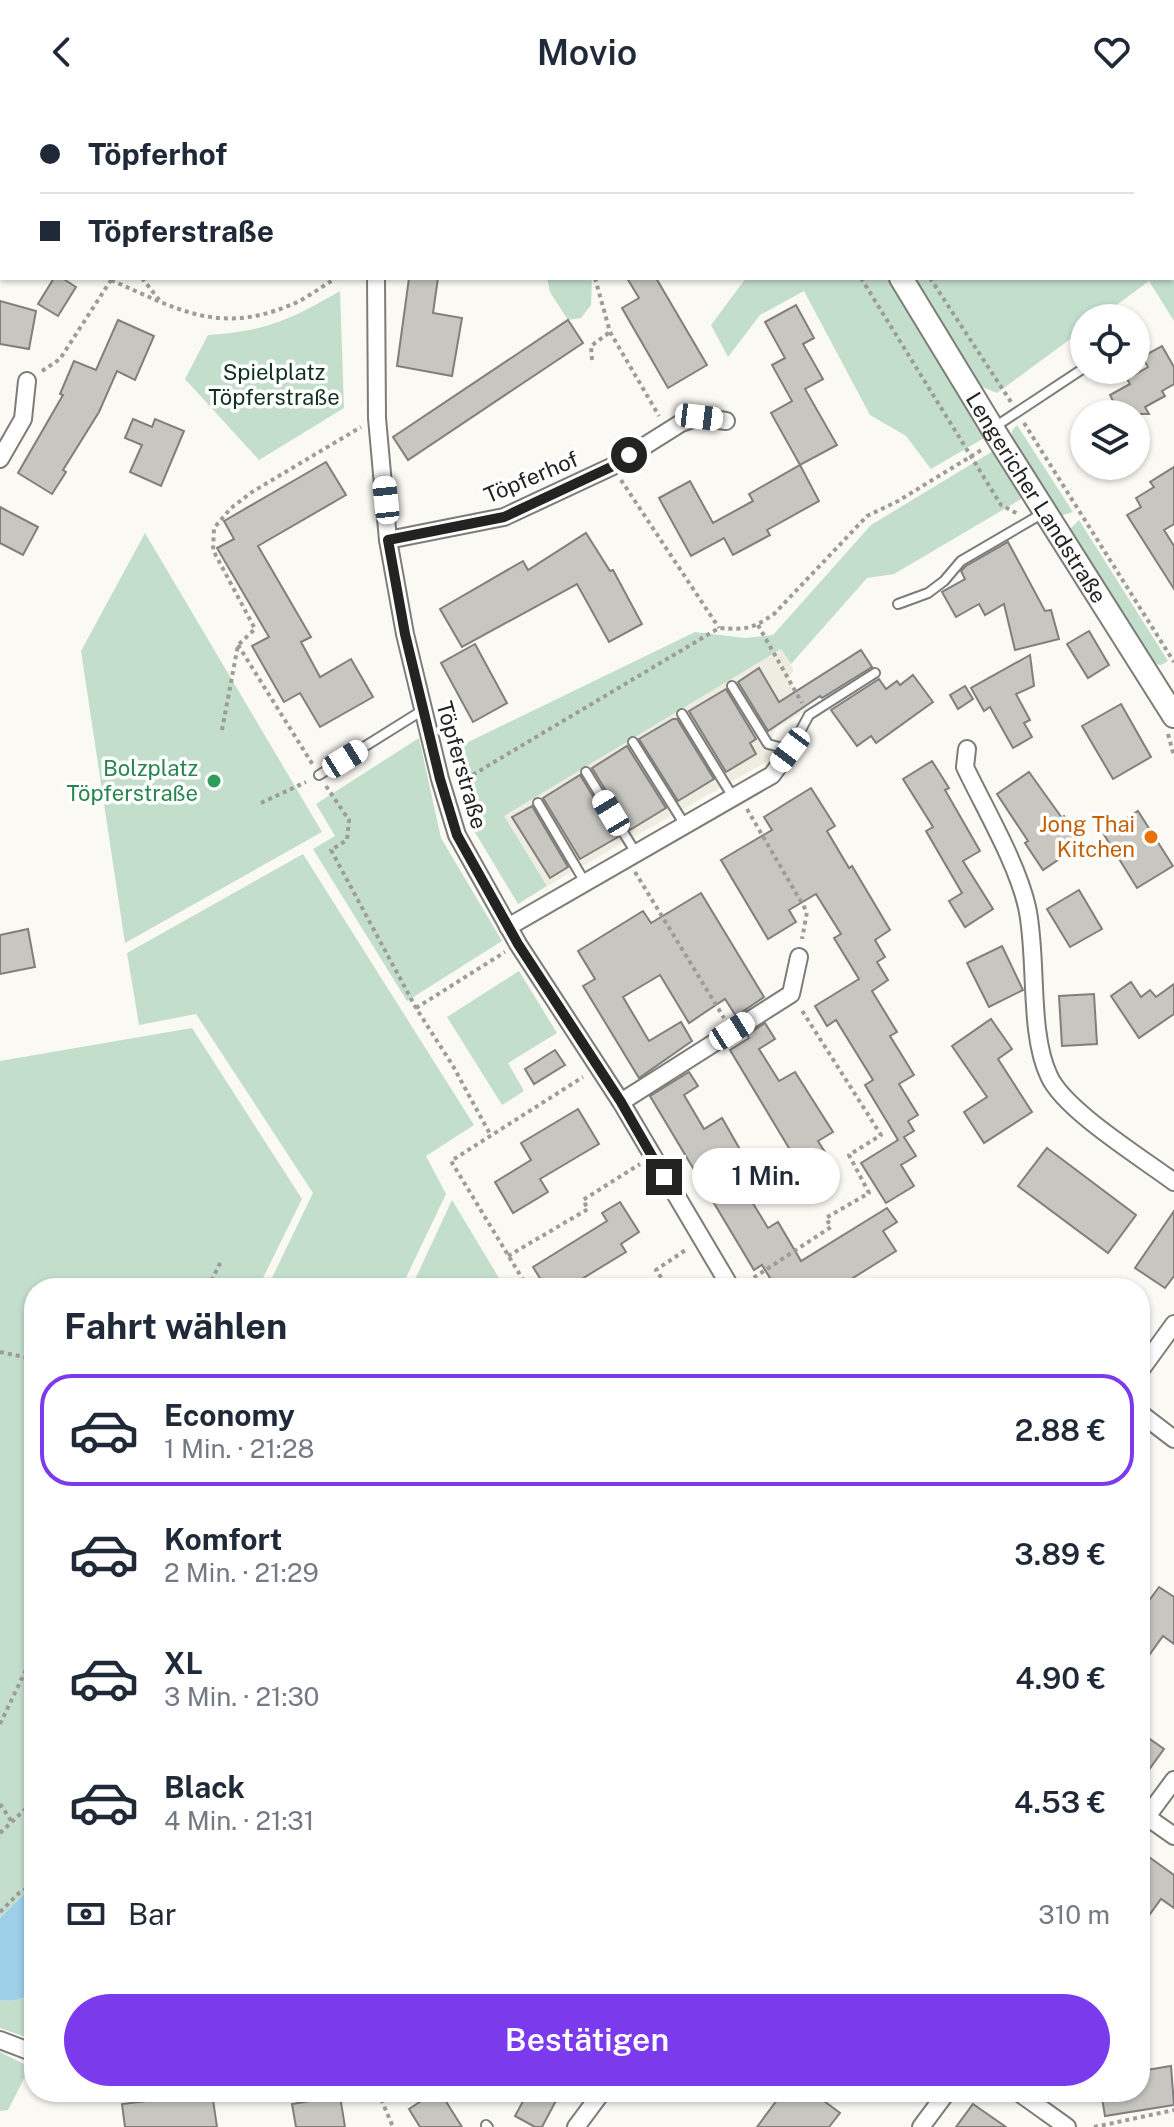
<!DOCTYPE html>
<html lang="de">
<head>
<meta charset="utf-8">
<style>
  :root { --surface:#fff; --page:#f2f2f3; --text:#1f2937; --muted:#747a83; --line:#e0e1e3; --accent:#7c3aed }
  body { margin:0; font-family:"Public Sans",sans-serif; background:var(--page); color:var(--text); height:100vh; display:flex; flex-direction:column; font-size:30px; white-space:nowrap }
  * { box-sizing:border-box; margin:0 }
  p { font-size:26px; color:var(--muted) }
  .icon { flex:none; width:44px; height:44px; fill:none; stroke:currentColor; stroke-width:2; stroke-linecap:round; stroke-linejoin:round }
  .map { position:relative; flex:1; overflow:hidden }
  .details { position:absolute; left:24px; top:1174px; width:1126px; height:824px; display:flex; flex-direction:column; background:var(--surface); border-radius:32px; box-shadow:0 2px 6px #0004 }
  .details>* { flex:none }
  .hud { position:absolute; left:0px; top:0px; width:1174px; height:176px; box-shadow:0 2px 6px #0004; display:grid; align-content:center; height:176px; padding:0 40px; background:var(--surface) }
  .tools { position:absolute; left:1070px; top:200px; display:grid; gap:16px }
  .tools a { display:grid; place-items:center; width:80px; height:80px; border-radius:50%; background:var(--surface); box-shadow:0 2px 6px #0004; font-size:40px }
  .end { position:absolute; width:36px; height:36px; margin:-18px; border:10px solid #232321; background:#fff; box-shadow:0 0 0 4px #fff }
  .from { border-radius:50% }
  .bubble { position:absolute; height:56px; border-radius:28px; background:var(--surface); box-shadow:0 2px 6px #0004; font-size:26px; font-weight:600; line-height:56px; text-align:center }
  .car { position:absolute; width:24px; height:48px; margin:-24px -12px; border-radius:10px; box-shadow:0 0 6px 2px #0007; background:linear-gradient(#fff 24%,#345 0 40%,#fff 0 76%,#345 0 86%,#fff 0) }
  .hud b { display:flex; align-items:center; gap:28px; height:76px; font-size:30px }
  .hud b+b { border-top:2px solid var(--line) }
  .hud i { width:20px; height:20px; background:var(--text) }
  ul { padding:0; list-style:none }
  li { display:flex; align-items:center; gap:24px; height:112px; margin:0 16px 12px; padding:0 24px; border:4px solid transparent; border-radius:32px }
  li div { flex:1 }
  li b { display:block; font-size:30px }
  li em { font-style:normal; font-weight:600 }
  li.current { border-color:var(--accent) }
  li>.icon { width:72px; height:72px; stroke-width:1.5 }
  h2 { padding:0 40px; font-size:36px; line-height:96px }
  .pay { display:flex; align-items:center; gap:20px; height:88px; padding:0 40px; font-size:30px }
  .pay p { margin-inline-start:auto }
  .button { display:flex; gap:16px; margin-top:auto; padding:16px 40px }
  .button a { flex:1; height:92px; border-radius:48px; background:var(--accent); color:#fff; font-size:32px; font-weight:600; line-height:92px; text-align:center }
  header { display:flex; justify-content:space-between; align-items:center; height:104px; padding:0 40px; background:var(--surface); font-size:36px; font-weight:600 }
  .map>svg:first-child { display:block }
  .commercial { fill:#fbedd9 }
  .built { fill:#efede1 }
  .green { fill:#c3dfcc }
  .water { fill:#9dd0e8 }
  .building { fill:#c7c6c1; stroke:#807f7b; stroke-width:2 }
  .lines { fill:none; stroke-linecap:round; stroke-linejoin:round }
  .service-casing { stroke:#7d7d78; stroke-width:12 }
  .minor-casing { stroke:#7d7d78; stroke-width:20 }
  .secondary-casing { stroke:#7d7d78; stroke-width:26 }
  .path { stroke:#9d9c99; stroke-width:4; stroke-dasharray:4 4; stroke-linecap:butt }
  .service { stroke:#fff; stroke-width:8 }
  .minor { stroke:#fff; stroke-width:16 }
  .secondary { stroke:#fff; stroke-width:22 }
  .route { stroke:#232321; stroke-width:10 }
  .leisure-dot { fill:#2e9e5b; stroke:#fff; stroke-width:3 }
  .food-dot { fill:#e8710a; stroke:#fff; stroke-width:3 }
  .labels { text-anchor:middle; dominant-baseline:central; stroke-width:7; stroke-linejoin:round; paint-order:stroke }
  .park-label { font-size:22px; fill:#0e311d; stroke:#fff }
  .street-label { font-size:22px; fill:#232321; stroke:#fff }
  .leisure-label { font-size:22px; fill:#27864d; stroke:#fff; text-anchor:end }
  .food-label { font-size:22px; fill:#c56008; stroke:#fff; text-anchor:end }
</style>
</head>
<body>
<header><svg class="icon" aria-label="back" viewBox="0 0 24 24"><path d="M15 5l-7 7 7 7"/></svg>Movio<svg class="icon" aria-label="heart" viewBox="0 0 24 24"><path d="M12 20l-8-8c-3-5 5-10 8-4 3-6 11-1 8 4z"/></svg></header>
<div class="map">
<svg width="1174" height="2023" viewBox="0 0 1174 2023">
  <rect width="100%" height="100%" fill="#faf9f4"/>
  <polygon class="commercial" points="543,0 685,0 544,2"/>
  <polygon class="built" points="781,545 794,566 788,574 807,606 775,625 766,658 547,782 503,712"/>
  <g class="green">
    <polygon points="1174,5 1174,217 1149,177 1099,214 1084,214 1084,225 997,289 982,283 914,174 1172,174"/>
    <polygon points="547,174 592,174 591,201 581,214 568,216 550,188"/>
    <polygon points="746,174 888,174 984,334 931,365 906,332 870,311 804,187 760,211 728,253 711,221"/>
    <path d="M340,187L344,304L259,356L185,275L208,231C266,227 290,216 340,187Z"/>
    <polygon points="1017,321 1073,408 1060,412 1011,335 1012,327"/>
    <polygon points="993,347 1023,394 894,470 867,474 791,560 781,545 504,712 547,782 518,800 473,725 454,645 695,528 745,534 773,531 871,421"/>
    <polygon points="1079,416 1168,557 1161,561 1154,560 1070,425"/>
    <polygon points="145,429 322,728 125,839 81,547"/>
    <polygon points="419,634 441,734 502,837 407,897 313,745 335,732 316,700"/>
    <polygon points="303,750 474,1021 426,1052 446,1090 401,1184 267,1184 313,1089 196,910 139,921 127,849"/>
    <polygon points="519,867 557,929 508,959 524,987 502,1001 447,913"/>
    <polygon points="192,924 302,1095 258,1184 34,1184 34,1785 22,1792 0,1814 0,957"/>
    <polygon points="452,1096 505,1184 411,1184"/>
    <path d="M34,1883V1936L0,1924V1896C15,1898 25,1896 34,1883Z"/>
    <polygon points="0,1948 30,1963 8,2006 0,2007"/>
  </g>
  <path class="water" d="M34,1785V1883C25,1896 15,1898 0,1896V1814L22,1792Z"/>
  <g class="building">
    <polygon points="54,174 62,174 76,183 58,212 38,200"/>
    <polygon points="409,174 438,174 433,209 462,214 452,272 397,262"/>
    <polygon points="627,174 656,174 707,261 668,284 622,204 639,194"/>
    <polygon points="0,197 36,207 29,245 0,240"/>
    <polygon points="796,201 814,234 803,240 823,275 805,285 837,341 800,361 771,309 792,297 772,261 785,254 765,218"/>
    <polygon points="118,216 154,232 135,276 117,267 99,308 63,366 66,368 52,390 18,369 63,291 60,290 74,257 96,266"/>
    <polygon points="568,216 583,239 408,356 393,333"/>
    <polygon points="1162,242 1174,263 1174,280 1162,287 1165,292 1145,303 1149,310 1090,310 1113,297 1110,291 1130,280 1127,275 1148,263 1142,253"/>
    <polygon points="133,315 152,323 155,315 184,327 161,382 130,368 142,341 125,334"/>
    <polygon points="326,358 346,391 258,442 311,533 301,538 320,573 351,555 373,593 320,623 300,589 284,598 252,542 269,533 217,444 234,435 224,417"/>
    <polygon points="800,361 819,397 767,426 770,431 733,451 724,434 691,452 659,394 690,377 713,419 753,397 749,390"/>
    <polygon points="1174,363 1174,420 1164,426 1174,442 1174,485 1127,411 1141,403 1136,394 1154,383 1150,378"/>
    <polygon points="0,403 38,423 23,451 0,439"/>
    <polygon points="586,429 610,467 613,466 642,520 609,538 577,480 462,543 440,505 523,457 528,466"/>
    <polygon points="1008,438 1045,507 1051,506 1059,535 1015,546 1004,500 985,511 979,500 956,513 942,488 965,475 961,467 966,462"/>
    <polygon points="1089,527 1109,561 1088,574 1067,540"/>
    <polygon points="475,540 507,599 473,618 441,559"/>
    <polygon points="861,546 872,563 822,594 820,592 768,627 738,578 759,564 779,598"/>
    <polygon points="1030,551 1034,582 1016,590 1030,616 1024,619 1032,633 1013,644 990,603 984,607 971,584"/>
    <polygon points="913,571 933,598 876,639 871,632 857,642 831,606 879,575 886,585 897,577 900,581"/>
    <polygon points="965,582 973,595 958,605 950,591"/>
    <polygon points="726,585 756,635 750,639 756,650 726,668 689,607"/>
    <polygon points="1121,600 1151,653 1113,675 1082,622"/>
    <polygon points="673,615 677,615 714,675 678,697 639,635"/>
    <polygon points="627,642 666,704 630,726 592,664"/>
    <polygon points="932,657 949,684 945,686 980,747 963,757 993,805 965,823 949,797 962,789 926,727 933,723 903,675"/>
    <polygon points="1029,668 1062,714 1064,712 1083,739 1043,766 1025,739 1028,737 997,690"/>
    <polygon points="580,671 618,733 580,755 543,694"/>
    <polygon points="811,684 835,722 827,727 849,764 852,762 890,826 875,836 885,853 877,858 888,876 872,887 897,928 890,932 914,971 899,980 918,1011 908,1017 914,1027 904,1033 916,1052 901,1061 914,1082 886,1099 861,1059 898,1036 865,981 873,976 836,916 827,922 815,902 859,875 834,834 841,830 816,790 789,806 796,818 768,835 721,756 772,726 764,713"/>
    <polygon points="532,702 568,763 550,774 512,713"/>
    <polygon points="1138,707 1173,762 1137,784 1103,729"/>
    <polygon points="1079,786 1102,825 1070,843 1047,805"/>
    <polygon points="701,789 764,893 736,912 725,895 689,919 660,871 623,893 649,937 681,918 692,937 639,974 583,882 595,875 578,847 643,807 651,819"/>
    <polygon points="28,825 35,863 0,870 0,831"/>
    <polygon points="1002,842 1023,886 989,903 967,859"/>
    <polygon points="1131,878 1141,893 1150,886 1156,893 1174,880 1174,910 1139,934 1111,892"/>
    <polygon points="1094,890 1097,940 1062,942 1059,892"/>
    <polygon points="991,915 1012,945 998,955 1032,1008 984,1039 964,1008 987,993 952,942"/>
    <polygon points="765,919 775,935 759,945 779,977 795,968 833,1028 818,1037 835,1064 810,1079 730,946 749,934 747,931"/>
    <polygon points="555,946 565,961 534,980 525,965"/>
    <polygon points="689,968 698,982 684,991 704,1025 722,1014 754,1070 740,1078 768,1124 778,1118 801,1157 887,1104 897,1118 883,1127 896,1147 837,1184 776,1184 762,1161 754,1166 650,992"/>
    <polygon points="578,1005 599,1040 540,1075 548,1088 513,1109 495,1078 531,1056 521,1039"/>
    <polygon points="1047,1044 1136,1111 1108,1149 1018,1082"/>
    <polygon points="620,1098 639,1128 621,1140 626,1148 567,1184 546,1184 533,1163 607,1117 602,1109"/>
    <polygon points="1174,1107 1174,1172 1165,1184 1135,1164"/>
    <polygon points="1159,1483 1174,1493 1174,1540 1163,1532 1140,1564 1140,1509"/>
    <polygon points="1140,1628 1164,1645 1140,1678"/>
    <polygon points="1149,1753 1174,1771 1174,1804 1161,1795 1150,1810 1140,1803 1140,1766"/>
    <polygon points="1171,1962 1174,2001 1105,2012 1101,1988 1140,1988 1140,1967"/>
    <polygon points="435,1988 440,1988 462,2023 420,2023 409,2005"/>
    <polygon points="528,1988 548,1988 558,1993 542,2023 535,2023 515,2012"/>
    <polygon points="783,1988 812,1988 840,2009 829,2023 757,2023"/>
    <polygon points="212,1989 217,2023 125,2023 122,2000"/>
    <polygon points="340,1992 345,2023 296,2023 292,2000"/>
    <polygon points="973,2000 1006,2023 956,2023"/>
  </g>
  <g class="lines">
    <g class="service-casing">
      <g id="service">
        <polyline points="528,0 529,2"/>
        <polyline points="993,324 1084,264"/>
        <polyline points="898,500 928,489 944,477 961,457 1045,408"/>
        <polyline points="732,582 768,640 790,646 809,611 875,569"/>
        <polyline points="682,610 733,693"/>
        <polyline points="633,638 685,721"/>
        <polyline points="586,668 636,749"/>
        <polyline points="319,671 423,606"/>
        <polyline points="538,699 586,780"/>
        <polyline points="486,2021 488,2023"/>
      </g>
    </g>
    <g class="minor-casing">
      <g id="minor">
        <polyline points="171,2 171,0"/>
        <polyline points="397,2 397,0"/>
        <polyline points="376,174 377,314 388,436 405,530 440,675 457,731 518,840 621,998 731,1184"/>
        <polyline points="0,355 23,315 27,277"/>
        <polyline points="388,436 504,413 611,363 681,319 699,313 726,317"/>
        <path d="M967,645L965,663C985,705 1017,759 1027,803C1038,853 1028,928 1049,972C1064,1006 1142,1054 1174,1078"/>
        <polyline points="508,823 772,671 790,646"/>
        <polyline points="621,998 791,890 799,853"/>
        <polyline points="1140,1267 1174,1220"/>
        <polyline points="1140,1309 1174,1335"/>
        <polyline points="1147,1713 1174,1732"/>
        <polyline points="1140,1722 1174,1676"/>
        <polyline points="0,1936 34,1949"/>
        <polyline points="1018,1988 1067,2023"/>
        <polyline points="576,2023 602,1988"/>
        <polyline points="921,2023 947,1988"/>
      </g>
    </g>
    <g class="secondary-casing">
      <g id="secondary">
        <polyline points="795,0 797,2"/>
        <path id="s1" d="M901,174L999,335L1174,612"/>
      </g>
    </g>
    <g class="path">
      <polyline points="755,0 756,2"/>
      <polyline points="821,0 822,2"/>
      <polyline points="715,2 719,0"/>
      <polyline points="945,2 949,0"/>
      <polyline points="1172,35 1174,34"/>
      <polyline points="0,103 2,104"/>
      <polyline points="142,174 160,197"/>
      <polyline points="595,174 610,228 659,312"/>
      <polyline points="861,174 1001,401 1018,410"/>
      <polyline points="930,174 1011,298"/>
      <path d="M111,176C175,204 217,231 288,202C305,196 321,183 336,174"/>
      <polyline points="592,256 591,242 610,228"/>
      <polyline points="42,267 60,255 111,176"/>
      <polyline points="1024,319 1174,558"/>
      <polyline points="621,376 719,524"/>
      <polyline points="758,521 802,599"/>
      <polyline points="238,541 313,661"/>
      <polyline points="222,626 238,541 255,525 213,446 214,424 231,404 252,388 361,323"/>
      <polyline points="1168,630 1174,652"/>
      <path d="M459,679L719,524C746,526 752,525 774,510L867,412L898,397L983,345"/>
      <polyline points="326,682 349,716 347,736 331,746 416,904 453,962 490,1030"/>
      <polyline points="261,699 306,678"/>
      <polyline points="747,705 807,808 802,835"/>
      <polyline points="635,768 724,914"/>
      <polyline points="416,904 505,848"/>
      <polyline points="508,1152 588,1105 583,1096 640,1060"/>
      <polyline points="747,1178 831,1123 826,1114 869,1089 849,1051 881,1031 801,905"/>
      <polyline points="208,1184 222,1155"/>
      <polyline points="528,1184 451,1057 583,973"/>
      <polyline points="657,1184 665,1179 656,1166 687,1145"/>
      <polyline points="0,1248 34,1255"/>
      <polyline points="0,1620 34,1549"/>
      <polyline points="0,1700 12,1718"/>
      <polyline points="0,1729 34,1697"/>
      <polyline points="0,1808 19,1789 34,1780"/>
      <polyline points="378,1988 393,2023"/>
      <polyline points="1094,2023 1174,2006"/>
    </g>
    <use href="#service" class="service"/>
    <use href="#minor" class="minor"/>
    <use href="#secondary" class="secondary"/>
  </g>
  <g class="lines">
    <polyline class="route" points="629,351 611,363 504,413 388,436 405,530 440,675 457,731 518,840 621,998 664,1073"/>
  </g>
  <circle class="leisure-dot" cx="214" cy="677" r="8"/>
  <circle class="food-dot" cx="1151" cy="733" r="8"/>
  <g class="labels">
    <g class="park-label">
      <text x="274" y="268">Spielplatz<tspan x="274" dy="25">Töpferstraße</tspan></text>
    </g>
    <g class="street-label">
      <text transform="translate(531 373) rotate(-23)">Töpferhof</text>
      <text stroke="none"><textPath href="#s1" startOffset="258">Lengericher Landstraße</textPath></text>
      <text transform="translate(462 661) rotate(74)">Töpferstraße</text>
    </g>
    <g class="leisure-label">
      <text x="198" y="664">Bolzplatz<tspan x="198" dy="25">Töpferstraße</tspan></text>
    </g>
    <g class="food-label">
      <text x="1135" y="720">Jong Thai<tspan x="1135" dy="25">Kitchen</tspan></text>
    </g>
  </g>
</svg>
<div class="tools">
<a><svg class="icon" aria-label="locate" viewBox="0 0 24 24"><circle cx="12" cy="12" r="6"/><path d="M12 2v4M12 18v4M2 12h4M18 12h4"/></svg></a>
<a><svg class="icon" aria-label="layers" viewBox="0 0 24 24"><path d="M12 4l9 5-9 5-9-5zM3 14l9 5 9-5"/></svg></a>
</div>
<i class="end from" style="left:629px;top:351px"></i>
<i class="end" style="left:664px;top:1073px"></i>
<div class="bubble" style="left:692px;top:1044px;width:148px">1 Min.</div>
<i class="car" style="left:699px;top:313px;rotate:97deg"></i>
<i class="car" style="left:386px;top:396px;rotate:354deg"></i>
<i class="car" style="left:790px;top:646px;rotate:217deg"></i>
<i class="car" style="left:345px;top:655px;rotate:58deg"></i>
<i class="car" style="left:611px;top:709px;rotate:329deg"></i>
<i class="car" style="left:732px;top:927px;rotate:58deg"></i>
<div class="hud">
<b><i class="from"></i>Töpferhof</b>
<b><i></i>Töpferstraße</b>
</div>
<section class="details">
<h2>Fahrt wählen</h2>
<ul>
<li class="current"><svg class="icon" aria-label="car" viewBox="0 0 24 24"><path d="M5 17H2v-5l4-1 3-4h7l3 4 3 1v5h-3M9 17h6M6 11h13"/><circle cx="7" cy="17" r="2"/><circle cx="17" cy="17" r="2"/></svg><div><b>Economy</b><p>1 Min. · 21:28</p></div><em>2.88 €</em></li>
<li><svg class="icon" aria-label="car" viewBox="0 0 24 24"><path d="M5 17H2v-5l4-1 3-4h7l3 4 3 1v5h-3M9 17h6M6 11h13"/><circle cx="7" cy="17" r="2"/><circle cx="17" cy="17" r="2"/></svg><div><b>Komfort</b><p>2 Min. · 21:29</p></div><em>3.89 €</em></li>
<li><svg class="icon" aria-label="car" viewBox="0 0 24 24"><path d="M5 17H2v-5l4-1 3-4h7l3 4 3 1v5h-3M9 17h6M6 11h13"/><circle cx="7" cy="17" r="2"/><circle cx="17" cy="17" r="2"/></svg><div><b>XL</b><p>3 Min. · 21:30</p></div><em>4.90 €</em></li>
<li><svg class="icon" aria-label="car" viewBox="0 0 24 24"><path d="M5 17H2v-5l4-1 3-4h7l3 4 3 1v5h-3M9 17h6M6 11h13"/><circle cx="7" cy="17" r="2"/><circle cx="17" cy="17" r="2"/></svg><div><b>Black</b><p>4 Min. · 21:31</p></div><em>4.53 €</em></li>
</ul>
<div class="pay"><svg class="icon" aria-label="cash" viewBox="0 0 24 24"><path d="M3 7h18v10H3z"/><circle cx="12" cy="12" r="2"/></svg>Bar<p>310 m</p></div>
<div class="button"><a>Bestätigen</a></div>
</section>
</div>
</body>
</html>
